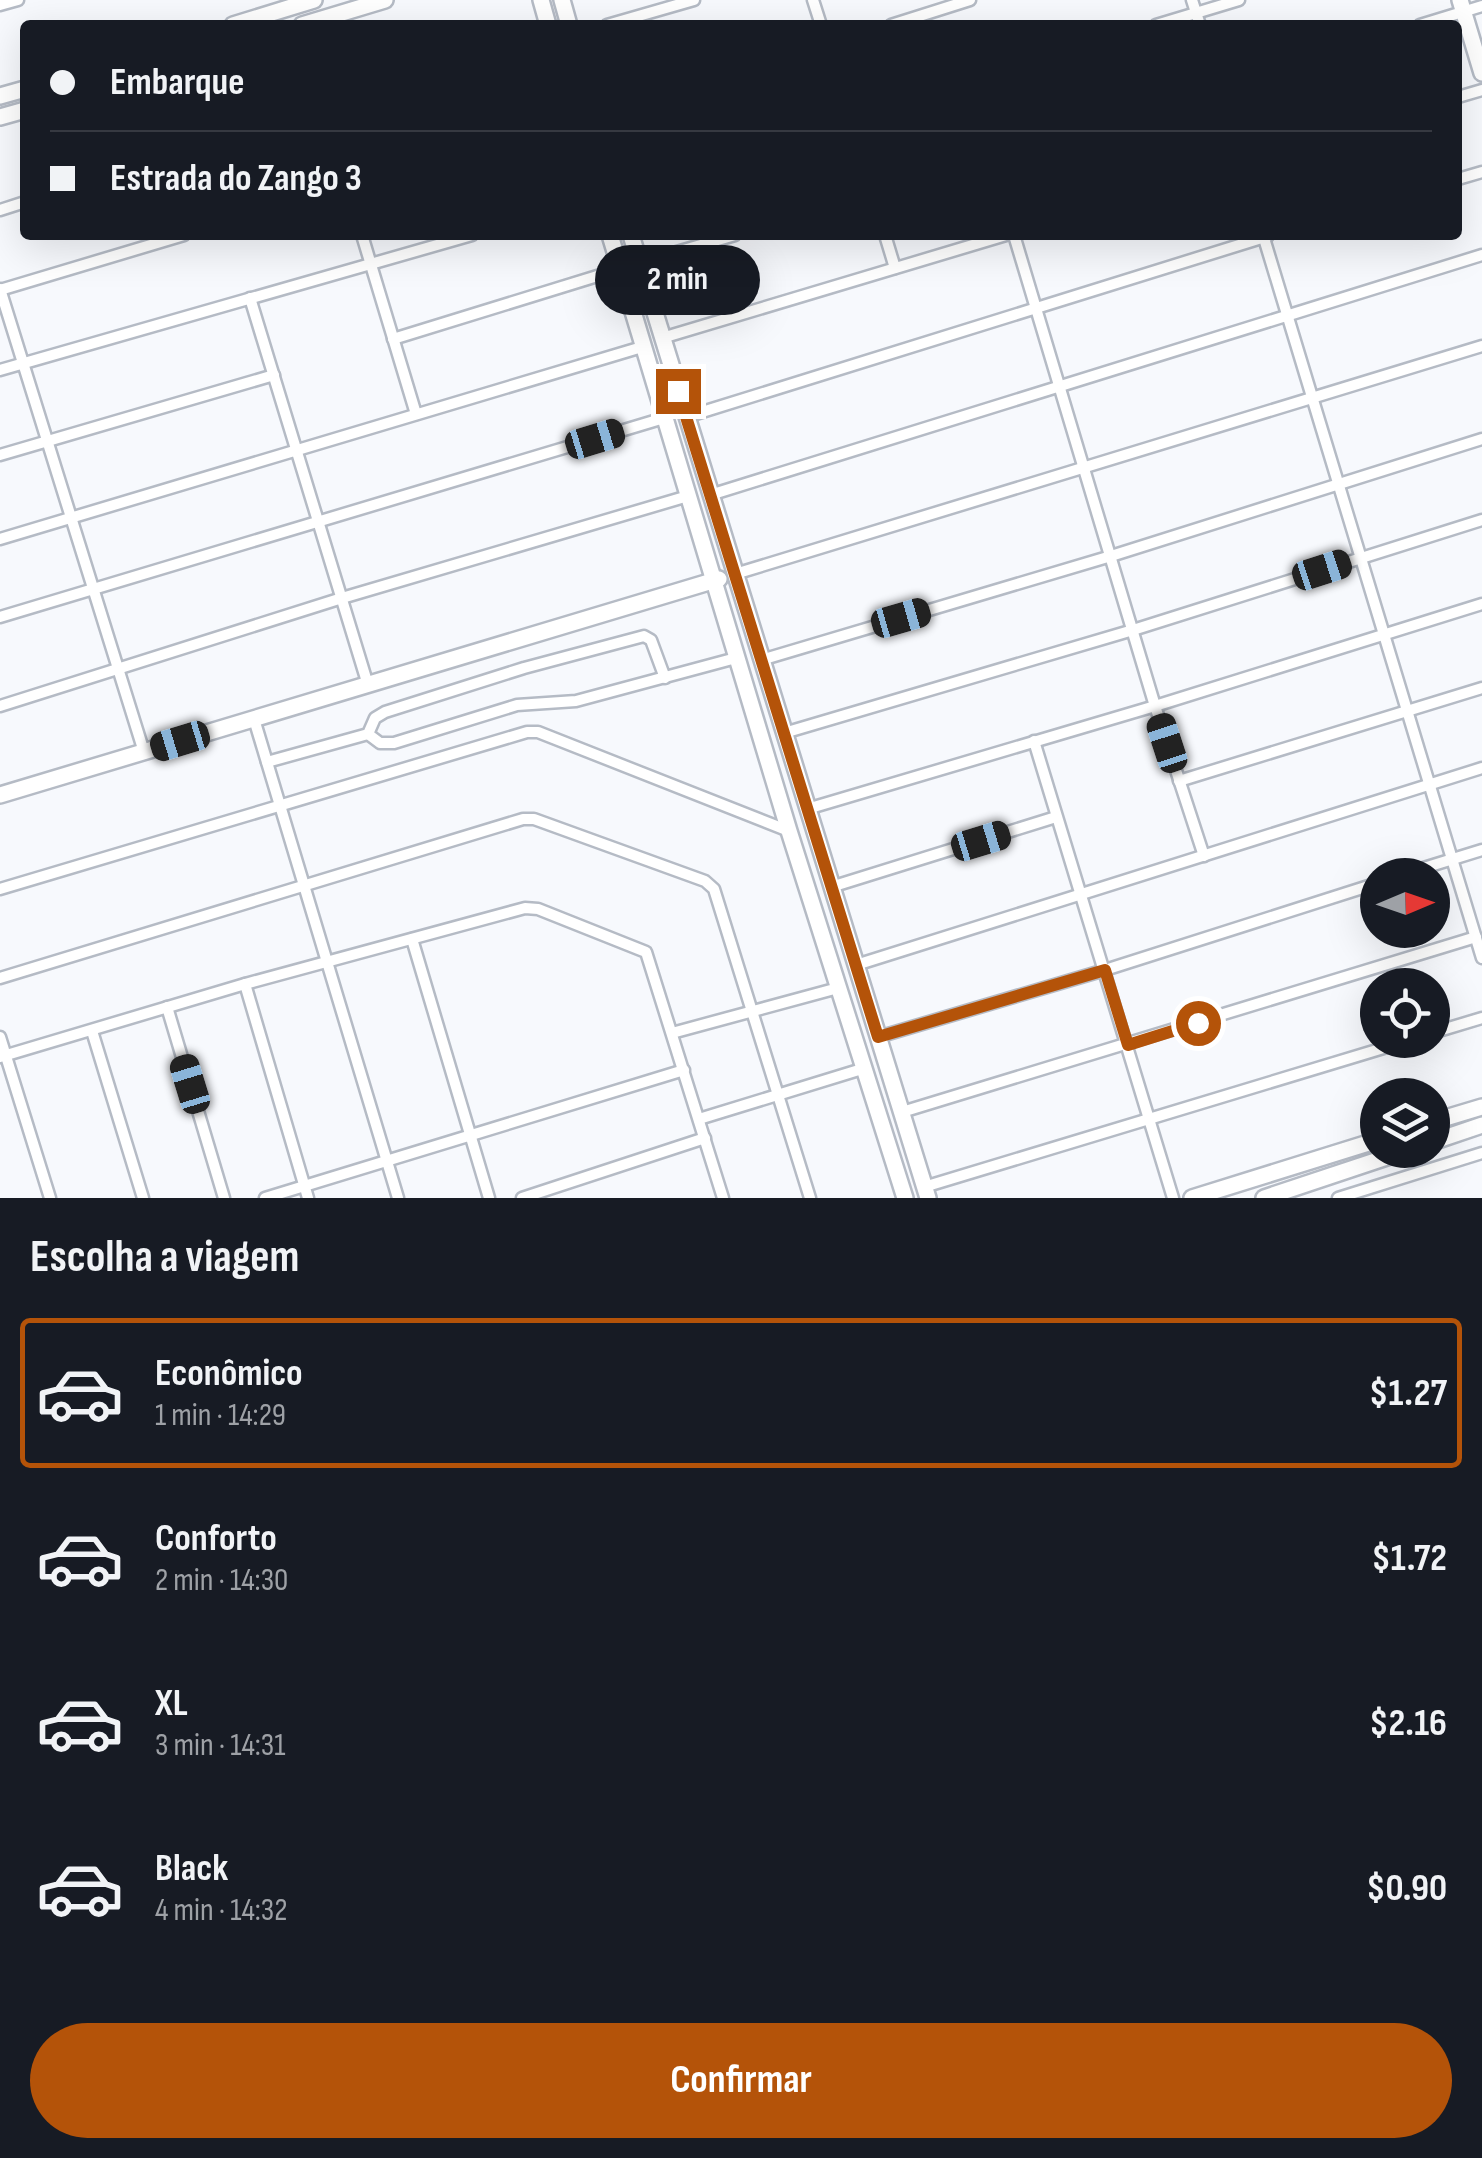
<!DOCTYPE html>
<html lang="pt">
<head>
<meta charset="utf-8">
<style>
  :root { --surface:#171b24; --page:#242831; --text:#f1f3f6; --muted:#9ea1a6; --line:#363941; --accent:#b45309 }
  body { margin:0; font-family:"Sofia Sans Condensed",sans-serif; background:var(--page); color:var(--text); height:100vh; display:flex; flex-direction:column; font-size:38px; white-space:nowrap }
  * { box-sizing:border-box; margin:0 }
  p { font-size:32px; color:var(--muted) }
  .icon { flex:none; width:55px; height:55px; fill:none; stroke:currentColor; stroke-width:2; stroke-linecap:round; stroke-linejoin:round }
  .map { position:relative; height:1198px; overflow:hidden }
  .sheet { display:flex; flex-direction:column; background:var(--surface); flex:1 }
  .sheet>* { flex:none }
  .hud { position:absolute; left:20px; top:20px; width:1442px; height:220px; border-radius:10px; box-shadow:0 10px 40px #0002; display:grid; align-content:center; height:220px; padding:0 30px; background:var(--surface) }
  .needle { width:65px; rotate:88deg }
  .tools { position:absolute; left:1360px; top:858px; display:grid; gap:20px }
  .tools a { display:grid; place-items:center; width:90px; height:90px; border-radius:50%; background:var(--surface); box-shadow:0 10px 40px #0002; font-size:50px }
  .end { position:absolute; width:45px; height:45px; margin:-22px; border:12px solid #b45309; background:#fff; box-shadow:0 0 0 5px #fff }
  .from { border-radius:50% }
  .bubble { position:absolute; height:70px; border-radius:35px; background:var(--surface); box-shadow:0 10px 40px #0002; font-size:32px; font-weight:700; line-height:70px; text-align:center }
  .car { position:absolute; width:30px; height:60px; margin:-30px -15px; border-radius:12px; box-shadow:0 0 8px 2px #0007; background:linear-gradient(#222 24%,#8ab4d8 0 40%,#222 0 76%,#8ab4d8 0 86%,#222 0) }
  .hud b { display:flex; align-items:center; gap:35px; height:95px; font-size:38px }
  .hud b+b { border-top:2px solid var(--line) }
  .hud i { width:25px; height:25px; background:var(--text) }
  ul { padding:0; list-style:none }
  li { display:flex; align-items:center; gap:30px; height:150px; margin:0 20px 15px; padding:0 10px; border:5px solid transparent; border-radius:10px }
  li div { flex:1 }
  li b { display:block; font-size:38px }
  li em { font-style:normal; font-weight:700 }
  li.on { border-color:var(--accent) }
  li>.icon { width:90px; height:90px; stroke-width:1.5 }
  h2 { padding:0 30px; font-size:45px; line-height:120px }
  .action { display:flex; gap:20px; margin-top:auto; padding:20px 30px }
  .action a { flex:1; height:115px; border-radius:60px; background:var(--accent); color:#fff; font-size:40px; font-weight:700; line-height:115px; text-align:center }
  .map>svg:first-child { display:block }
  .lines { fill:none; stroke-linecap:round; stroke-linejoin:round }
  .street-casing { stroke:#b5bbc5; stroke-width:15 }
  .secondary-casing { stroke:#b5bbc5; stroke-width:20 }
  .street { stroke:#fff; stroke-width:10 }
  .secondary { stroke:#fff; stroke-width:15 }
  .route { stroke:#b45309; stroke-width:12 }
</style>
</head>
<body>
<div class="map">
<svg width="1482" height="1198" viewBox="0 0 1482 1198">
  <rect width="100%" height="100%" fill="#f7f9fd"/>
  <g class="lines">
    <g class="street-casing">
      <g id="street">
        <polyline points="813,0 821,25"/>
        <polyline points="1192,0 1200,25"/>
        <polyline points="0,5 18,0"/>
        <polyline points="607,25 694,0"/>
        <polyline points="891,25 970,0"/>
        <polyline points="1156,25 1239,0"/>
        <polyline points="1420,25 1482,6"/>
        <polyline points="1458,97 1482,90"/>
        <polyline points="1458,179 1482,172"/>
        <polyline points="0,210 25,202"/>
        <polyline points="362,235 416,414"/>
        <polyline points="885,235 895,268"/>
        <polyline points="1014,235 1155,706 1204,856"/>
        <polyline points="1263,235 1482,958"/>
        <polyline points="639,263 735,235"/>
        <polyline points="0,289 144,752"/>
        <polyline points="0,290 184,235"/>
        <polyline points="250,298 368,685"/>
        <polyline points="662,338 1006,235"/>
        <polyline points="393,339 620,269"/>
        <polyline points="0,370 472,235"/>
        <polyline points="686,417 1268,236"/>
        <polyline points="0,455 274,375"/>
        <polyline points="710,495 1482,255"/>
        <polyline points="0,539 642,347"/>
        <polyline points="735,574 1482,346"/>
        <polyline points="0,617 664,418"/>
        <polyline points="761,660 1111,556 1482,439"/>
        <polyline points="0,706 342,598 688,496"/>
        <polyline points="254,719 398,1198"/>
        <polyline points="784,733 1133,630 1482,520"/>
        <polyline points="368,734 380,743 394,743 517,705 576,701 736,658"/>
        <polyline points="1034,741 1173,1198"/>
        <polyline points="267,762 368,734 375,718 385,712 524,668 644,636 651,640 665,678"/>
        <polyline points="1179,781 1482,688"/>
        <polyline points="807,809 1155,706 1482,604"/>
        <polyline points="1401,875 1482,850"/>
        <polyline points="831,887 1056,817"/>
        <polyline points="0,889 527,732 538,732 789,831"/>
        <polyline points="412,939 489,1198"/>
        <polyline points="856,965 1482,768"/>
        <polyline points="0,978 523,819 534,819 705,881 714,889 810,1198"/>
        <polyline points="245,984 308,1198"/>
        <polyline points="167,1007 224,1198"/>
        <polyline points="92,1031 143,1198"/>
        <polyline points="672,1033 838,988"/>
        <polyline points="1432,1033 1482,1018"/>
        <polyline points="0,1037 50,1198"/>
        <polyline points="878,1037 1105,970 1378,883"/>
        <polyline points="0,1057 245,984 525,908 538,909 646,952 723,1198"/>
        <polyline points="902,1112 1476,937"/>
        <polyline points="699,1119 862,1069"/>
        <polyline points="924,1187 1410,1040"/>
        <polyline points="265,1198 684,1070"/>
        <polyline points="522,1198 705,1138"/>
        <polyline points="1338,1198 1482,1153"/>
      </g>
    </g>
    <g class="secondary-casing">
      <g id="secondary">
        <polyline points="541,0 548,25"/>
        <polyline points="562,0 569,25"/>
        <polyline points="1460,0 1482,73"/>
        <polyline points="233,25 314,0"/>
        <polyline points="302,25 385,0"/>
        <polyline points="0,96 25,89"/>
        <polyline points="0,117 25,110"/>
        <polyline points="610,235 789,831 905,1198"/>
        <polyline points="631,235 928,1198"/>
        <polyline points="0,795 719,579"/>
        <polyline points="1432,1122 1482,1107"/>
        <polyline points="1432,1142 1482,1125"/>
        <polyline points="1192,1198 1378,1140"/>
        <polyline points="1264,1198 1408,1150"/>
      </g>
    </g>
    <use href="#street" class="street"/>
    <use href="#secondary" class="secondary"/>
  </g>
  <g class="lines">
    <polyline class="route" points="678,391 878,1037 1105,970 1128,1045 1198,1023"/>
  </g>
</svg>
<div class="tools">
<a><svg class="needle" viewBox="-14 -14 28 28"><path d="M0-13l5 13h-10z" fill="#e53935"/><path d="M0 13l5-13h-10z" fill="#9ea1a6"/></svg></a>
<a><svg class="icon" aria-label="locate" viewBox="0 0 24 24"><circle cx="12" cy="12" r="6"/><path d="M12 2v4M12 18v4M2 12h4M18 12h4"/></svg></a>
<a><svg class="icon" aria-label="layers" viewBox="0 0 24 24"><path d="M12 4l9 5-9 5-9-5zM3 14l9 5 9-5"/></svg></a>
</div>
<i class="end from" style="left:1198px;top:1023px"></i>
<i class="end" style="left:678px;top:391px"></i>
<div class="bubble" style="left:595px;top:245px;width:165px">2 min</div>
<i class="car" style="left:595px;top:439px;rotate:73deg"></i>
<i class="car" style="left:1322px;top:570px;rotate:72deg"></i>
<i class="car" style="left:901px;top:618px;rotate:74deg"></i>
<i class="car" style="left:180px;top:741px;rotate:253deg"></i>
<i class="car" style="left:1167px;top:743px;rotate:342deg"></i>
<i class="car" style="left:981px;top:841px;rotate:73deg"></i>
<i class="car" style="left:190px;top:1084px;rotate:343deg"></i>
<div class="hud">
<b><i class="from"></i>Embarque</b>
<b><i></i>Estrada do Zango 3</b>
</div>
</div>
<section class="sheet">
<h2>Escolha a viagem</h2>
<ul>
<li class="on"><svg class="icon" aria-label="car" viewBox="0 0 24 24"><path d="M5 17H2v-5l4-1 3-4h7l3 4 3 1v5h-3M9 17h6M6 11h13"/><circle cx="7" cy="17" r="2"/><circle cx="17" cy="17" r="2"/></svg><div><b>Econômico</b><p>1 min · 14:29</p></div><em>$1.27</em></li>
<li><svg class="icon" aria-label="car" viewBox="0 0 24 24"><path d="M5 17H2v-5l4-1 3-4h7l3 4 3 1v5h-3M9 17h6M6 11h13"/><circle cx="7" cy="17" r="2"/><circle cx="17" cy="17" r="2"/></svg><div><b>Conforto</b><p>2 min · 14:30</p></div><em>$1.72</em></li>
<li><svg class="icon" aria-label="car" viewBox="0 0 24 24"><path d="M5 17H2v-5l4-1 3-4h7l3 4 3 1v5h-3M9 17h6M6 11h13"/><circle cx="7" cy="17" r="2"/><circle cx="17" cy="17" r="2"/></svg><div><b>XL</b><p>3 min · 14:31</p></div><em>$2.16</em></li>
<li><svg class="icon" aria-label="car" viewBox="0 0 24 24"><path d="M5 17H2v-5l4-1 3-4h7l3 4 3 1v5h-3M9 17h6M6 11h13"/><circle cx="7" cy="17" r="2"/><circle cx="17" cy="17" r="2"/></svg><div><b>Black</b><p>4 min · 14:32</p></div><em>$0.90</em></li>
</ul>
<div class="action"><a>Confirmar</a></div>
</section>
</body>
</html>
